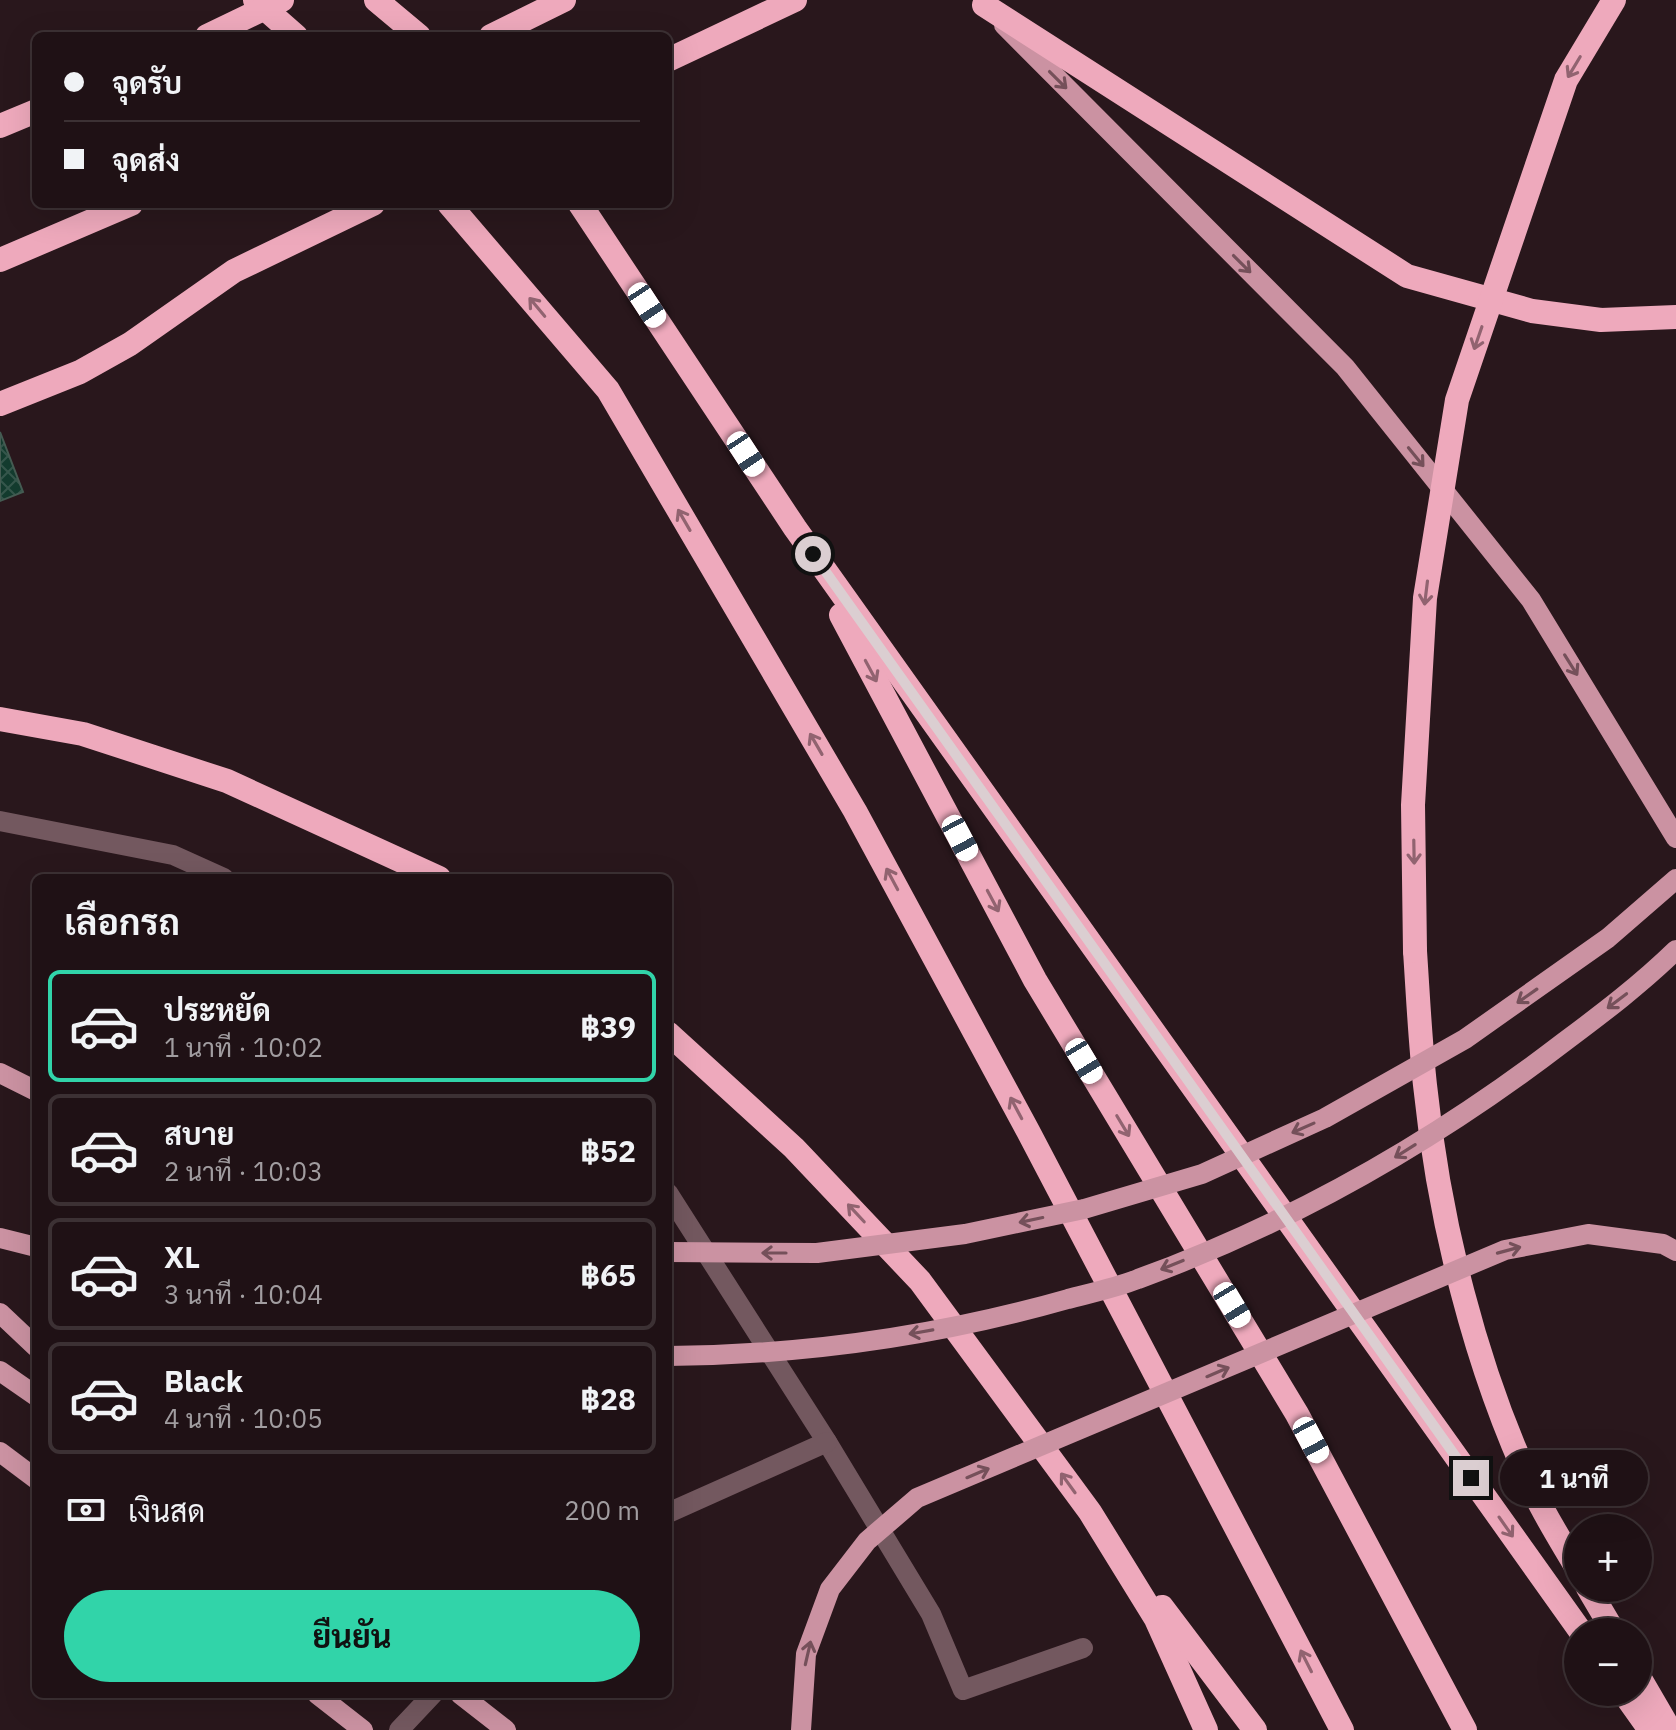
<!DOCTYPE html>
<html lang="th">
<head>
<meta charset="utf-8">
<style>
  :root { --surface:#1f1115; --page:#2c1f22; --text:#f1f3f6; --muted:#a19da0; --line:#3c3134; --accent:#31d4a9 }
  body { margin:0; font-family:"IBM Plex Sans",Sarabun,sans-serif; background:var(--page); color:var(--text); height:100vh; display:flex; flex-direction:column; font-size:30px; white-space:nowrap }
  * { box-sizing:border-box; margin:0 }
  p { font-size:26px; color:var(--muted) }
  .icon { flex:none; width:44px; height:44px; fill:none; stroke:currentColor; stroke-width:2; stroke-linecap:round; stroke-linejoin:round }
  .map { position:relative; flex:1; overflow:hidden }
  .drawer { position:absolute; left:32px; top:874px; width:640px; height:824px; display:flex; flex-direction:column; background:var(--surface); border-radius:12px; box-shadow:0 8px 32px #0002,0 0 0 2px var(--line) }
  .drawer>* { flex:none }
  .hud { position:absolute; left:32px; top:32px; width:640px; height:176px; border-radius:12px; box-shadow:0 8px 32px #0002,0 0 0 2px var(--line); display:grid; align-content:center; height:176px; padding:0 32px; background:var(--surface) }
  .fabs { position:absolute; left:1564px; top:1514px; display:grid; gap:16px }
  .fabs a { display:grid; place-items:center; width:88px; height:88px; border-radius:50%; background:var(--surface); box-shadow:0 8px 32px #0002,0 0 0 2px var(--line); font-size:40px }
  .end { position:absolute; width:36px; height:36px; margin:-18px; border:10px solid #dbced1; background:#111; box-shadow:0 0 0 4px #111 }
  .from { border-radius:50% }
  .bubble { position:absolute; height:56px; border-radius:28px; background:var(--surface); box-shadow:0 8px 32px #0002,0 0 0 2px var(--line); font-size:26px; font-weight:700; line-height:56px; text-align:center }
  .car { position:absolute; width:24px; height:48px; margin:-24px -12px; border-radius:10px; box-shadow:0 0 6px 2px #0007; background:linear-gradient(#fff 24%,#345 0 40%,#fff 0 76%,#345 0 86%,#fff 0) }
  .hud b { display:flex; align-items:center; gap:28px; height:76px; font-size:30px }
  .hud b+b { border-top:2px solid var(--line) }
  .hud i { width:20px; height:20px; background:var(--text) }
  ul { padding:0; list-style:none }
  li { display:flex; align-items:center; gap:24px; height:112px; margin:0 16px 12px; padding:0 16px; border:4px solid var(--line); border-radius:12px }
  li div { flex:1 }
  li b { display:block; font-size:30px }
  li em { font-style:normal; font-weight:700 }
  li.selected { border-color:var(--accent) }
  li>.icon { width:72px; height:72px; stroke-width:1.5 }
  h2 { padding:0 32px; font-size:36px; line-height:96px }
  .pay { display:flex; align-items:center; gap:20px; height:88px; padding:0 32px; font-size:30px }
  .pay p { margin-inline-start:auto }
  .button { display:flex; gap:16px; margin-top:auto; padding:16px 32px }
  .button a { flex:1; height:92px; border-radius:48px; background:var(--accent); color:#111; font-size:32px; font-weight:700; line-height:92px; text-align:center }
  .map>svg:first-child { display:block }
  .building { fill:url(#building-cross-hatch); stroke:#445b52; stroke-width:2 }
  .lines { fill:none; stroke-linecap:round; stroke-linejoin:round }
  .minor { stroke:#73585f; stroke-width:20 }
  .major { stroke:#cb92a2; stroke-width:20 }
  .highway { stroke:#eea9bc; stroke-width:24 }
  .major-bridge { stroke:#cb92a2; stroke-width:20 }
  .highway-bridge { stroke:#eea9bc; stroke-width:24 }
  .oneway { stroke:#916370 }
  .oneway2 { stroke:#75505a }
  .route { stroke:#dbced1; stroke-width:10 }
</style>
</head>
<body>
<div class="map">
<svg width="1676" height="1730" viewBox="0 0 1676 1730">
  <defs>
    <pattern id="building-cross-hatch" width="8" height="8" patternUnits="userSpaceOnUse" patternTransform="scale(2)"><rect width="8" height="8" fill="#133b2e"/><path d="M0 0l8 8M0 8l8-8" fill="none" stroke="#35564b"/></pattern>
  </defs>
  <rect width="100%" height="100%" fill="#29171c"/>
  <polygon class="building" points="0,432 23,492 0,501"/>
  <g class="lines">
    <g class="minor">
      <polyline points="0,821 173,855 224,878"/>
      <polyline points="668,1193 827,1442 931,1614 963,1690 1083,1648"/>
      <polyline points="668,1513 827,1442"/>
      <polyline points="399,1730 433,1694"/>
    </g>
    <g class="major">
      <polyline points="1004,25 1345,367 1531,600 1676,838"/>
      <polyline points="0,1073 36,1091"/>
      <polyline points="0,1238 36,1247"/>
      <polyline points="0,1313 36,1347"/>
      <polyline points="0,1371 36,1396"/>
      <polyline points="0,1452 36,1479"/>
      <polyline points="317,1694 363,1730"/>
      <polyline points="460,1694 506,1730"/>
    </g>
    <g class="highway">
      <polyline points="255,0 296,36"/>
      <polyline points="376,0 419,36"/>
      <polyline points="984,5 1407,276 1532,311 1601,320 1676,317"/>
      <polyline points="491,36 564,0"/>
      <polyline points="668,60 795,0"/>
      <polyline points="0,126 36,111"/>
      <polyline points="449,204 608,390 855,811 1028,1131 1342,1730"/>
      <polyline points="580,204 795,528 1581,1632"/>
      <polyline points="0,260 131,204"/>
      <polyline points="0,404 80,372 130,344 234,271 373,204"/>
      <polyline points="841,615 1035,980 1297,1414 1465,1730"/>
      <polyline points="0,719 83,734 227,781 439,878"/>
      <path d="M1415,951C1418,995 1420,1040 1425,1085C1439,1220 1475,1367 1533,1490C1546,1518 1563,1544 1578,1570"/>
      <polyline points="668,1033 794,1148 920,1281 1090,1512 1156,1619 1206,1730"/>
      <polyline points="1588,1588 1614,1632"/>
      <polyline points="1162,1607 1255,1730"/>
      <polyline points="1638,1675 1670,1730"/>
      <polyline points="1623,1692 1650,1730"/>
    </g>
    <g class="major-bridge">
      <polyline points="668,1252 817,1253 965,1234 1084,1209 1202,1174 1325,1118 1465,1039 1608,938 1676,879"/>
      <path d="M668,1356C803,1355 938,1336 1068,1299C1091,1293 1115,1288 1138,1279C1291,1223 1435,1141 1564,1042C1603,1013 1641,984 1676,950"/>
      <polyline points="801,1730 806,1654 830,1589 867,1541 917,1498 1505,1250 1588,1234 1663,1244 1676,1251"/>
    </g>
    <g class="highway-bridge">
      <polyline points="207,36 282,0"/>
      <polyline points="1415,951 1413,805 1425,598 1457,400 1566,80 1614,0"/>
    </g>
  </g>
  <defs><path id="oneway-shaft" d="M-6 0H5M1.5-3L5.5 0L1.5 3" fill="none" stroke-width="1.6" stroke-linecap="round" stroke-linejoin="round" transform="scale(2)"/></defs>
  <g class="oneway">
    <use href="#oneway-shaft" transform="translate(1574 67) rotate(121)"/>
    <use href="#oneway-shaft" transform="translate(537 307) rotate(-130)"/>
    <use href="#oneway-shaft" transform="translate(1478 338) rotate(109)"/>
    <use href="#oneway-shaft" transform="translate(684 520) rotate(-120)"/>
    <use href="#oneway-shaft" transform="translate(1426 593) rotate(97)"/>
    <use href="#oneway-shaft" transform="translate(871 671) rotate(62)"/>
    <use href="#oneway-shaft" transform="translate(816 744) rotate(-120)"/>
    <use href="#oneway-shaft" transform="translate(1414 852) rotate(89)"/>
    <use href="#oneway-shaft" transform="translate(892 879) rotate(-118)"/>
    <use href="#oneway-shaft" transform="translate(993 901) rotate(62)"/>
    <use href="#oneway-shaft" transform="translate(1016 1108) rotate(-118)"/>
    <use href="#oneway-shaft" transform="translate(1123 1126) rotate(59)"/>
    <use href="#oneway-shaft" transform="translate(856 1213) rotate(-133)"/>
    <use href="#oneway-shaft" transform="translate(1068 1483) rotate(-126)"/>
    <use href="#oneway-shaft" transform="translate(1506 1527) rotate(55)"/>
    <use href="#oneway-shaft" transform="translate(1306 1661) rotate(-117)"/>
  </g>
  <g class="oneway2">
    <use href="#oneway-shaft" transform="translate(1058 80) rotate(45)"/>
    <use href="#oneway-shaft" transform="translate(1242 264) rotate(45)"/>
    <use href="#oneway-shaft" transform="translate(1416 457) rotate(51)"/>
    <use href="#oneway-shaft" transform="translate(1571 665) rotate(58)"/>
    <use href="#oneway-shaft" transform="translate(1527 996) rotate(145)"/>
    <use href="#oneway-shaft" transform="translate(1617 1001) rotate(143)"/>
    <use href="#oneway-shaft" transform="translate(1303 1128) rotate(156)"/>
    <use href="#oneway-shaft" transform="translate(1405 1151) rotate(148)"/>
    <use href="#oneway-shaft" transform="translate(1031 1220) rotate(168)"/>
    <use href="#oneway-shaft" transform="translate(1509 1250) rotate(-15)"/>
    <use href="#oneway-shaft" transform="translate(774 1253) rotate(-180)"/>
    <use href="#oneway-shaft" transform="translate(1172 1265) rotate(158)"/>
    <use href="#oneway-shaft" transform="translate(921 1332) rotate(170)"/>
    <use href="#oneway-shaft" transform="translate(1218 1372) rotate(-23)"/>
    <use href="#oneway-shaft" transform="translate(978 1473) rotate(-23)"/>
    <use href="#oneway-shaft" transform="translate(808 1653) rotate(-77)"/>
  </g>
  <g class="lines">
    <polyline class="route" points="813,554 1471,1478"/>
  </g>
</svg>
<div class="fabs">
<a>+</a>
<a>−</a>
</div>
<i class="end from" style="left:813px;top:554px"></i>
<i class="end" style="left:1471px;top:1478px"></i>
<div class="bubble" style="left:1500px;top:1450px;width:148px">1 นาที</div>
<i class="car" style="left:647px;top:305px;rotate:147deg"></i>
<i class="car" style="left:746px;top:454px;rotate:147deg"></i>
<i class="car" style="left:960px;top:838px;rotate:152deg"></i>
<i class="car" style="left:1084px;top:1061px;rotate:149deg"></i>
<i class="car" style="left:1232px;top:1305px;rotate:149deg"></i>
<i class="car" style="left:1311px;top:1440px;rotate:152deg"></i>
<div class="hud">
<b><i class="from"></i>จุดรับ</b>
<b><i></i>จุดส่ง</b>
</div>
<section class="drawer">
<h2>เลือกรถ</h2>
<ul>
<li class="selected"><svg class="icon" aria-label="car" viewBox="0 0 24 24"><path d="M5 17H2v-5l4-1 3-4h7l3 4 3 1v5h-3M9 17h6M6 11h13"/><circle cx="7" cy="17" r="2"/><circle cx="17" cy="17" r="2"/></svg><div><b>ประหยัด</b><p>1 นาที · 10:02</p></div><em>฿39</em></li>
<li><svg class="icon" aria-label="car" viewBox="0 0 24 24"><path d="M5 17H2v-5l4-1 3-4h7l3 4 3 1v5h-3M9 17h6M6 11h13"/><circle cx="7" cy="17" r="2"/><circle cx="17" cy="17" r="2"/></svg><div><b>สบาย</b><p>2 นาที · 10:03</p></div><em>฿52</em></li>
<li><svg class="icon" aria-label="car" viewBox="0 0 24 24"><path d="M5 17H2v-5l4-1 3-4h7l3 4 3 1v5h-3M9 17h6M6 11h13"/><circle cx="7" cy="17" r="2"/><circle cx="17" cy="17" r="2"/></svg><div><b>XL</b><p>3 นาที · 10:04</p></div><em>฿65</em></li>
<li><svg class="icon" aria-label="car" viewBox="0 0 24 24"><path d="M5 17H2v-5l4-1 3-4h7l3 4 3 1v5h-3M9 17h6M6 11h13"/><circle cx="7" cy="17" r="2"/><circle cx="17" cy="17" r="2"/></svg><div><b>Black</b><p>4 นาที · 10:05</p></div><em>฿28</em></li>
</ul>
<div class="pay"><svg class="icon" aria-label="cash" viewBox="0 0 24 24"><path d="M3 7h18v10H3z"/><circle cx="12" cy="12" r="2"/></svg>เงินสด<p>200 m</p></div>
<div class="button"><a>ยืนยัน</a></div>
</section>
</div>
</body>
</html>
